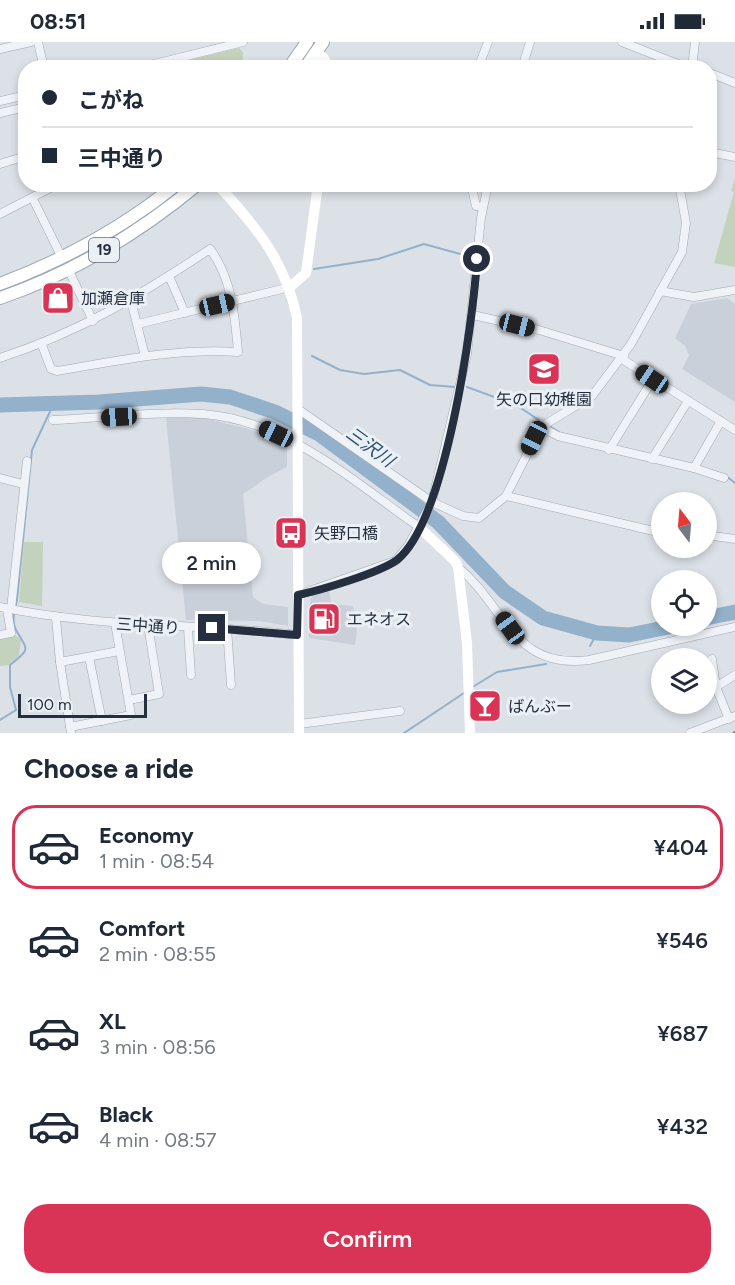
<!DOCTYPE html>
<html lang="en">
<head>
<meta charset="utf-8">
<style>
  :root { --surface:#fff; --page:#f2f2f3; --text:#1f2937; --muted:#747a83; --line:#e0e1e3; --accent:#d93455 }
  body { margin:0; font-family:Figtree,"Noto Sans JP",sans-serif; background:var(--page); color:var(--text); height:100vh; display:flex; flex-direction:column; font-size:22px; white-space:nowrap }
  * { box-sizing:border-box; margin:0 }
  p { font-size:20px; color:var(--muted) }
  .icon { flex:none; width:33px; height:33px; fill:none; stroke:currentColor; stroke-width:2; stroke-linecap:round; stroke-linejoin:round }
  .map { position:relative; height:691px; overflow:hidden }
  .panel { display:flex; flex-direction:column; background:var(--surface); flex:1 }
  .panel>* { flex:none }
  .banner { position:absolute; left:18px; top:18px; width:699px; height:132px; border-radius:24px; box-shadow:0 3px 9px #0003; display:grid; align-content:center; height:132px; padding:0 24px; background:var(--surface) }
  .needle { width:39px; rotate:344deg }
  .fabs { position:absolute; left:651px; top:450px; display:grid; gap:12px }
  .fabs a { display:grid; place-items:center; width:66px; height:66px; border-radius:50%; background:var(--surface); box-shadow:0 3px 9px #0003; font-size:30px }
  .scale { position:absolute; left:18px; bottom:15px; width:129px; box-sizing:border-box; padding-left:6px; border:3px solid #252f3f; border-top:0; font-size:16px; line-height:21px; white-space:nowrap; color:#252f3f; -webkit-text-stroke:4px #ebf0f5; paint-order:stroke }
  .end { position:absolute; width:27px; height:27px; margin:-14px; border:8px solid #252f3f; background:#fff; box-shadow:0 0 0 3px #fff }
  .from { border-radius:50% }
  .bubble { position:absolute; height:42px; border-radius:21px; background:var(--surface); box-shadow:0 3px 9px #0003; font-size:20px; font-weight:600; line-height:42px; text-align:center }
  .car { position:absolute; width:18px; height:36px; margin:-18px -9px; border-radius:8px; box-shadow:0 0 4px 2px #0007; background:linear-gradient(#222 24%,#8ab4d8 0 40%,#222 0 76%,#8ab4d8 0 86%,#222 0) }
  .banner b { display:flex; align-items:center; gap:21px; height:57px; font-size:22px }
  .banner b+b { border-top:2px solid var(--line) }
  .banner i { width:15px; height:15px; background:var(--text) }
  ul { padding:0; list-style:none }
  li { display:flex; align-items:center; gap:18px; height:84px; margin:0 12px 9px; padding:0 12px; border:3px solid transparent; border-radius:24px }
  li div { flex:1 }
  li b { display:block; font-size:22px }
  li em { font-style:normal; font-weight:600 }
  li.on { border-color:var(--accent) }
  li>.icon { width:54px; height:54px; stroke-width:1.5 }
  h2 { padding:0 24px; font-size:27px; line-height:72px }
  .cta { display:flex; gap:12px; margin-top:auto; padding:12px 24px }
  .cta a { flex:1; height:69px; border-radius:24px; background:var(--accent); color:#fff; font-size:24px; font-weight:600; line-height:69px; text-align:center }
  .status { display:flex; justify-content:space-between; align-items:center; height:42px; padding:0 30px; background:var(--surface); direction:ltr }
  .status svg { height:16px; fill:currentColor }
  .map>svg:first-child { display:block }
  .built { fill:#cad0da }
  .green { fill:#c3d2bc }
  .lines { fill:none; stroke-linecap:round; stroke-linejoin:round }
  .stream { stroke:#93b1cb; stroke-width:2 }
  .river { stroke:#93b1cb; stroke-width:15 }
  .street-casing { stroke:#a1a8b2; stroke-width:9 }
  .primary-casing { stroke:#9aa6b4; stroke-width:14 }
  .street { stroke:#eff2f6; stroke-width:8 }
  .secondary { stroke:#fff; stroke-width:10 }
  .primary { stroke:#fff; stroke-width:12 }
  .rail { stroke:#748193; stroke-width:2; stroke-dasharray:3 6; stroke-linecap:butt }
  .route { stroke:#252f3f; stroke-width:8 }
  .labels { text-anchor:middle; dominant-baseline:central; stroke-width:6; stroke-linejoin:round; paint-order:stroke }
  .shield { fill:#ebf0f5; stroke:#606976; stroke-width:1.5 }
  .shield-label { font-size:15px; font-weight:bold; fill:#252f3f }
  .poi-label { font-size:16px; fill:#252f3f; stroke:#ebf0f5; text-anchor:start }
  .street-label { font-size:16px; fill:#252f3f; stroke:#ebf0f5 }
  .water-label { font-size:18px; font-style:italic; fill:#2b5076; stroke:#ebf0f5 }
</style>
</head>
<body>
<div class="status"><b>08:51</b><svg viewBox="0 0 49 12"><path d="M0 12V9h3v3zM5 12V6h3v6zM10 12V3h3v9zM15 12V0h3v12zM26 1h20v11H26zM47 4h2v5h-2z"/></svg></div>
<div class="map">
<svg width="735" height="691" viewBox="0 0 735 691">
  <rect width="100%" height="100%" fill="#dce1e8"/>
  <g class="built">
    <polygon points="727,256 735,262 735,360 682,327 689,313 685,304 675,296 691,262"/>
    <polygon points="166,376 204,376 249,387 287,403 287,425 268,435 243,452 253,555 263,562 288,565 288,584 260,579 186,578"/>
    <polygon points="329,547 331,562 353,564 357,589 355,603 309,596 309,566 312,553"/>
  </g>
  <g class="green">
    <polygon points="239,6 243,10 242,25 158,25"/>
    <polygon points="735,136 735,225 714,221 734,150 731,149"/>
    <polygon points="24,500 43,500 42,564 19,560"/>
    <polygon points="14,592 21,598 19,614 8,623 0,624 0,597 13,594"/>
  </g>
  <g class="lines">
    <g class="stream">
      <polyline points="314,227 378,217 424,202 471,215"/>
      <polyline points="312,314 340,328 364,332 400,328 430,343 455,345"/>
      <polyline points="467,345 516,363 539,378"/>
      <polyline points="551,385 559,390"/>
      <polyline points="725,433 735,441"/>
      <polyline points="590,604 597,591"/>
      <polyline points="471,646 497,630 546,622"/>
      <path d="M0,678L16,668L10,645V623C32,606 27,608 16,588C11,579 15,567 17,558L32,408L54,361"/>
      <polyline points="404,691 464,651"/>
    </g>
    <g class="river">
      <polyline points="0,363 99,360 201,352 230,355 275,370 319,392 438,480 505,550 543,576 597,591 629,593 674,584"/>
      <polyline points="706,576 735,570"/>
    </g>
    <g class="street-casing">
      <g id="street">
        <polyline points="38,0 44,26"/>
        <polyline points="622,0 688,26"/>
        <polyline points="0,7 31,0"/>
        <polyline points="138,26 243,0"/>
        <polyline points="478,26 488,0"/>
        <polyline points="522,26 530,0"/>
        <polyline points="692,26 695,0"/>
        <polyline points="710,31 735,41"/>
        <polyline points="0,59 26,53"/>
        <polyline points="0,71 26,65"/>
        <polyline points="710,110 735,115"/>
        <polyline points="0,122 26,114"/>
        <polyline points="471,142 476,164 483,165"/>
        <polyline points="33,157 62,216"/>
        <polyline points="0,172 58,142"/>
        <polyline points="68,227 93,279"/>
        <polyline points="169,234 185,271"/>
        <polyline points="660,249 694,255 735,248"/>
        <polyline points="131,259 145,314"/>
        <polyline points="473,273 539,288 624,314"/>
        <polyline points="138,282 290,245"/>
        <path d="M0,316C82,289 139,254 210,207C232,236 235,275 238,310C177,306 117,319 57,329L51,327L42,303"/>
        <polyline points="622,317 735,388"/>
        <polyline points="298,367 432,460 463,474 479,476 506,454 541,385 592,354 631,302 682,210 686,181 679,142"/>
        <path d="M53,378C102,376 154,369 203,372C286,378 354,440 419,485"/>
        <polyline points="541,385 558,394 694,426 724,436"/>
        <polyline points="609,408 653,337"/>
        <polyline points="652,417 688,359"/>
        <polyline points="694,426 721,379"/>
        <polyline points="0,436 23,442"/>
        <polyline points="506,454 662,491"/>
        <polyline points="706,493 735,497"/>
        <path d="M458,525C506,565 513,628 589,618L735,585"/>
        <polyline points="298,553 395,519 408,504 432,460 467,312 481,176 488,142"/>
        <path d="M0,565C98,586 198,581 297,593"/>
        <polyline points="11,567 27,419"/>
        <polyline points="56,576 60,620 71,691"/>
        <polyline points="227,586 231,643"/>
        <polyline points="188,587 191,633"/>
        <polyline points="0,593 11,591 7,567"/>
        <polyline points="89,615 102,679"/>
        <polyline points="712,617 716,645 729,677"/>
        <polyline points="60,620 119,609"/>
        <polyline points="716,645 735,633"/>
        <polyline points="129,658 159,652 148,583"/>
        <polyline points="299,682 400,669"/>
        <polyline points="70,685 131,673 115,581"/>
        <polyline points="690,691 735,674"/>
      </g>
    </g>
    <g class="primary-casing">
      <g id="primary">
        <polyline points="289,26 307,0"/>
        <polyline points="305,26 323,0"/>
        <path d="M0,242C64,218 124,185 177,142"/>
        <path d="M0,256C73,231 139,191 198,142"/>
      </g>
    </g>
    <use href="#street" class="street"/>
    <g class="secondary">
      <polyline points="316,10 324,16 328,26"/>
      <path d="M217,142C255,183 286,220 297,276L299,691"/>
      <polyline points="290,245 306,231 318,142"/>
      <polyline points="419,485 455,519 458,525 467,601 470,691"/>
    </g>
    <use href="#primary" class="primary"/>
    <polyline class="rail" points="733,691 735,690"/>
  </g>
  <g class="lines">
    <path class="route" d="M212,586L297,593L298,553C321,548 379,531 397,518C446,479 473,281 477,217"/>
  </g>
  <defs>
    <g id="shop-square" transform="scale(1.725)"><rect x="-9" y="-9" width="18" height="18" rx="4" fill="#d93455" stroke="#ebf0f5"/><path d="M-5-2.5h2.3a2.7 3.5 0 0 1 5.4 0H5L5.5 6h-11ZM-1.5-2.5h3a1.5 2.3 0 0 0-3 0Z" fill="#fff"/></g>
    <g id="school-square" transform="scale(1.725)"><rect x="-9" y="-9" width="18" height="18" rx="4" fill="#d93455" stroke="#ebf0f5"/><path d="M0-5L7-2L0 1L-7-2ZM-4 1L0 2.5L4 1V4Q0 6-4 4Z" fill="#fff"/></g>
    <g id="bus-square" transform="scale(1.725)"><rect x="-9" y="-9" width="18" height="18" rx="4" fill="#d93455" stroke="#ebf0f5"/><path d="M-5-6H5V4H4V6H2V4H-2V6H-4V4H-5ZM-3.5-4V0h7V-4ZM-3.5 1.2v1.5H-2V1.2ZM2 1.2v1.5H3.5V1.2Z" fill="#fff"/></g>
    <g id="fuel-square" transform="scale(1.725)"><rect x="-9" y="-9" width="18" height="18" rx="4" fill="#d93455" stroke="#ebf0f5"/><path d="M-5.5-6h7V0h2V4h1.3V-2.5L3-4.5l.8-.8L6-3V5H2.5V1h-1V6h-7ZM-4.2-4.7v3.2H.2V-4.7Z" fill="#fff"/></g>
    <g id="bar-square" transform="scale(1.725)"><rect x="-9" y="-9" width="18" height="18" rx="4" fill="#d93455" stroke="#ebf0f5"/><path d="M-6-5H6L.8 .8V4.5H3.5V6h-7V4.5H-.8V.8Z" fill="#fff"/></g>
  </defs>
  <g fill-rule="evenodd">
    <use href="#shop-square" x="58" y="256"/>
    <use href="#school-square" x="544" y="327"/>
    <use href="#bus-square" x="291" y="491"/>
    <use href="#fuel-square" x="324" y="577"/>
    <use href="#bar-square" x="485" y="664"/>
  </g>
  <g class="labels">
    <rect class="shield" x="89" y="196" width="30" height="24" rx="4.5"/>
    <g class="shield-label">
      <text x="104" y="208">19</text>
    </g>
    <g class="poi-label">
      <text x="81" y="256">加瀬倉庫</text>
      <text x="544" y="357" text-anchor="middle">矢の口幼稚園</text>
      <text x="314" y="491">矢野口橋</text>
      <text x="347" y="577">エネオス</text>
      <text x="508" y="664">ばんぶー</text>
    </g>
    <g class="street-label">
      <text transform="translate(148 584) rotate(4)">三中通り</text>
    </g>
    <g class="water-label">
      <text transform="translate(370 405) rotate(36)">三沢川</text>
    </g>
  </g>
</svg>
<div class="fabs">
<a><svg class="needle" viewBox="-14 -14 28 28"><path d="M0-13l5 13h-10z" fill="#e53935"/><path d="M0 13l5-13h-10z" fill="#747a83"/></svg></a>
<a><svg class="icon" aria-label="locate" viewBox="0 0 24 24"><circle cx="12" cy="12" r="6"/><path d="M12 2v4M12 18v4M2 12h4M18 12h4"/></svg></a>
<a><svg class="icon" aria-label="layers" viewBox="0 0 24 24"><path d="M12 4l9 5-9 5-9-5zM3 14l9 5 9-5"/></svg></a>
</div>
<div class="scale">100 m</div>
<i class="end from" style="left:477px;top:217px"></i>
<i class="end" style="left:212px;top:586px"></i>
<div class="bubble" style="left:162px;top:500px;width:99px">2 min</div>
<i class="car" style="left:217px;top:263px;rotate:77deg"></i>
<i class="car" style="left:517px;top:283px;rotate:104deg"></i>
<i class="car" style="left:652px;top:337px;rotate:304deg"></i>
<i class="car" style="left:119px;top:375px;rotate:267deg"></i>
<i class="car" style="left:276px;top:392px;rotate:295deg"></i>
<i class="car" style="left:534px;top:396px;rotate:206deg"></i>
<i class="car" style="left:510px;top:586px;rotate:324deg"></i>
<div class="banner">
<b><i class="from"></i>こがね</b>
<b><i></i>三中通り</b>
</div>
</div>
<section class="panel">
<h2>Choose a ride</h2>
<ul>
<li class="on"><svg class="icon" aria-label="car" viewBox="0 0 24 24"><path d="M5 17H2v-5l4-1 3-4h7l3 4 3 1v5h-3M9 17h6M6 11h13"/><circle cx="7" cy="17" r="2"/><circle cx="17" cy="17" r="2"/></svg><div><b>Economy</b><p>1 min · 08:54</p></div><em>¥404</em></li>
<li><svg class="icon" aria-label="car" viewBox="0 0 24 24"><path d="M5 17H2v-5l4-1 3-4h7l3 4 3 1v5h-3M9 17h6M6 11h13"/><circle cx="7" cy="17" r="2"/><circle cx="17" cy="17" r="2"/></svg><div><b>Comfort</b><p>2 min · 08:55</p></div><em>¥546</em></li>
<li><svg class="icon" aria-label="car" viewBox="0 0 24 24"><path d="M5 17H2v-5l4-1 3-4h7l3 4 3 1v5h-3M9 17h6M6 11h13"/><circle cx="7" cy="17" r="2"/><circle cx="17" cy="17" r="2"/></svg><div><b>XL</b><p>3 min · 08:56</p></div><em>¥687</em></li>
<li><svg class="icon" aria-label="car" viewBox="0 0 24 24"><path d="M5 17H2v-5l4-1 3-4h7l3 4 3 1v5h-3M9 17h6M6 11h13"/><circle cx="7" cy="17" r="2"/><circle cx="17" cy="17" r="2"/></svg><div><b>Black</b><p>4 min · 08:57</p></div><em>¥432</em></li>
</ul>
<div class="cta"><a>Confirm</a></div>
</section>
</body>
</html>
